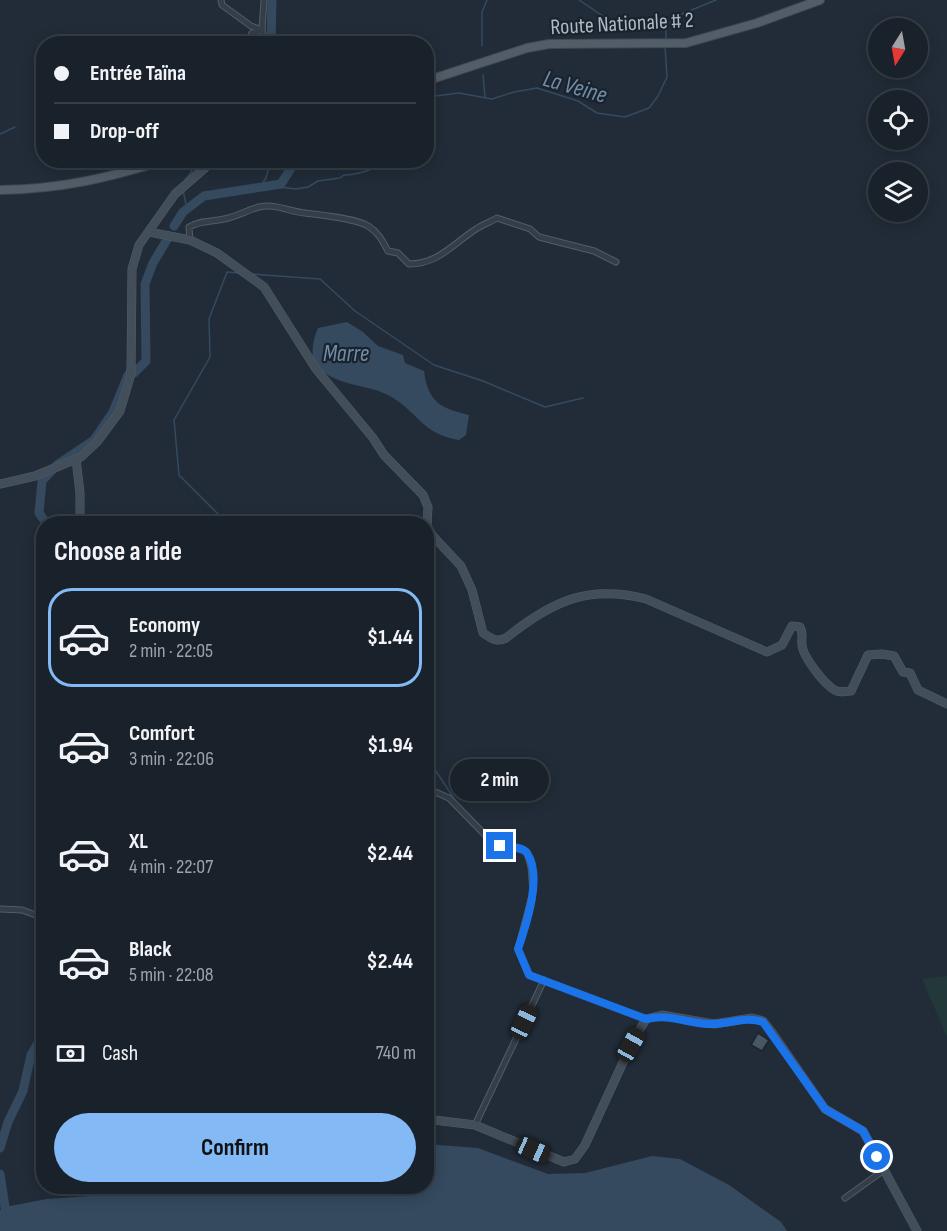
<!DOCTYPE html>
<html lang="en">
<head>
<meta charset="utf-8">
<style>
  :root { --surface:#19212a; --page:#222932; --text:#f1f3f6; --muted:#9fa3a8; --line:#373e47; --accent:#83b9f5 }
  body { margin:0; font-family:"Sofia Sans Condensed",sans-serif; background:var(--page); color:var(--text); height:100vh; display:flex; flex-direction:column; font-size:22px; white-space:nowrap }
  * { box-sizing:border-box; margin:0 }
  p { font-size:20px; color:var(--muted) }
  .icon { flex:none; width:33px; height:33px; fill:none; stroke:currentColor; stroke-width:2; stroke-linecap:round; stroke-linejoin:round }
  .map { position:relative; flex:1; overflow:hidden }
  .panel { position:absolute; left:36px; top:516px; width:398px; height:678px; display:flex; flex-direction:column; background:var(--surface); border-radius:24px; box-shadow:0 3px 15px #0003,0 0 0 2px var(--line) }
  .panel>* { flex:none }
  .top-card { position:absolute; left:36px; top:36px; width:398px; height:132px; border-radius:24px; box-shadow:0 3px 15px #0003,0 0 0 2px var(--line); display:grid; align-content:center; height:132px; padding:0 18px; background:var(--surface) }
  .needle { width:39px; rotate:191deg }
  .controls { position:absolute; left:868px; top:18px; display:grid; gap:12px }
  .controls a { display:grid; place-items:center; width:60px; height:60px; border-radius:50%; background:var(--surface); box-shadow:0 3px 15px #0003,0 0 0 2px var(--line); font-size:30px }
  .end { position:absolute; width:27px; height:27px; margin:-14px; border:8px solid #1a73e8; background:#fff; box-shadow:0 0 0 3px #fff }
  .from { border-radius:50% }
  .bubble { position:absolute; height:42px; border-radius:21px; background:var(--surface); box-shadow:0 3px 15px #0003,0 0 0 2px var(--line); font-size:20px; font-weight:700; line-height:42px; text-align:center }
  .car { position:absolute; width:18px; height:36px; margin:-18px -9px; border-radius:8px; box-shadow:0 0 4px 2px #0007; background:linear-gradient(#222 24%,#8ab4d8 0 40%,#222 0 76%,#8ab4d8 0 86%,#222 0) }
  .top-card b { display:flex; align-items:center; gap:21px; height:57px; font-size:22px }
  .top-card b+b { border-top:2px solid var(--line) }
  .top-card i { width:15px; height:15px; background:var(--text) }
  ul { padding:0; list-style:none }
  li { display:flex; align-items:center; gap:18px; height:99px; margin:0 12px 9px; padding:0 6px; border:3px solid transparent; border-radius:24px }
  li div { flex:1 }
  li b { display:block; font-size:22px }
  li em { font-style:normal; font-weight:700 }
  li.active { border-color:var(--accent) }
  li>.icon { width:54px; height:54px; stroke-width:1.5 }
  h2 { padding:0 18px; font-size:27px; line-height:72px }
  .pay { display:flex; align-items:center; gap:15px; height:66px; padding:0 18px; font-size:22px }
  .pay p { margin-inline-start:auto }
  .button { display:flex; gap:12px; margin-top:auto; padding:12px 18px }
  .button a { flex:1; height:69px; border-radius:36px; background:var(--accent); color:#111; font-size:24px; font-weight:700; line-height:69px; text-align:center }
  .map>svg:first-child { display:block }
  .green { fill:#233839 }
  .water { fill:#354a5f }
  .lines { fill:none; stroke-linecap:round; stroke-linejoin:round }
  .stream { stroke:#354a5f; stroke-width:1.5 }
  .river { stroke:#354a5f; stroke-width:9 }
  .building { fill:#495764; stroke:#1c252f; stroke-width:1.5 }
  .street-casing { stroke:#525c66; stroke-width:7 }
  .secondary-casing { stroke:#525c66; stroke-width:9 }
  .primary-casing { stroke:#3e4752; stroke-width:10 }
  .street { stroke:#343e48; stroke-width:5 }
  .secondary { stroke:#434e5b; stroke-width:8 }
  .primary { stroke:#525d68; stroke-width:8 }
  .route { stroke:#1a73e8; stroke-width:8 }
  .labels { text-anchor:middle; dominant-baseline:central; stroke-width:4.5; stroke-linejoin:round; paint-order:stroke }
  .street-label { font-size:22px; fill:#afb9c5; stroke:#1a232d }
  .water-label { font-size:24px; font-style:italic; fill:#708ca8; stroke:#1a232d }
</style>
</head>
<body>
<div class="map">
<svg width="947" height="1231" viewBox="0 0 947 1231">
  <rect width="100%" height="100%" fill="#212c38"/>
  <polygon class="green" points="947,976 947,1037 922,979"/>
  <g class="water">
    <path d="M347,322L363,332L378,346L403,355L405,363L424,371C428,402 440,408 469,415L466,435L459,440C422,434 419,413 390,396C369,384 337,387 318,367C309,357 313,340 318,328Z"/>
    <polygon points="426,1144 478,1148 548,1174 585,1173 652,1156 680,1159 729,1185 781,1222 787,1231 0,1231 0,1210 5,1207 47,1199 105,1195 122,1187 426,1186"/>
  </g>
  <g class="lines">
    <g class="stream">
      <polyline points="579,0 616,25 647,30 666,27 677,16 716,0"/>
      <polyline points="666,40 666,28"/>
      <polyline points="482,46 482,12 487,0"/>
      <polyline points="483,75 485,97"/>
      <polyline points="426,102 435,96 459,93 492,99 514,92 537,88 578,101 597,113 625,117 649,108 658,96 667,77 665,46"/>
      <polyline points="0,134 15,127"/>
      <polyline points="183,183 192,171 188,160"/>
      <path d="M271,186L296,189L308,187L318,181L340,178L344,175C359,175 377,168 390,160"/>
      <polyline points="260,187 266,178 271,160"/>
      <polyline points="183,190 187,209"/>
      <polyline points="252,274 320,279 355,311 434,365 483,381 545,407 583,398"/>
      <polyline points="126,379 128,362"/>
      <polyline points="228,524 179,475 174,420 210,357 209,319 227,272 239,273"/>
      <polyline points="426,756 457,803"/>
    </g>
    <g class="river">
      <polyline points="271,44 272,0"/>
      <polyline points="174,226 183,212 204,196 281,184 296,160"/>
      <polyline points="47,524 39,513 42,481 57,465 94,440 113,412 128,375 134,373 146,361 145,284 153,263 168,238"/>
      <polyline points="0,1148 8,1122 23,1091 31,1055 44,1033"/>
      <polyline points="0,1174 5,1207"/>
    </g>
  </g>
  <polygon class="building" points="758,1033 769,1040 762,1051 751,1045"/>
  <g class="lines">
    <g class="street-casing">
      <g id="street">
        <polyline points="221,0 222,5 251,26 262,30 252,33 247,44"/>
        <polyline points="264,0 262,30 265,44"/>
        <path d="M190,240L189,227C200,220 211,222 224,219C236,217 247,210 259,207C276,203 289,212 305,213C320,215 355,218 368,226C378,232 382,240 388,251L398,253L409,264C438,264 453,244 476,229C482,225 490,222 497,218L530,229L539,237L594,251L616,262"/>
        <polyline points="80,518 98,524"/>
        <polyline points="426,788 449,798 494,844 521,849 527,852 531,867 533,892 518,949 529,975 646,1019"/>
        <polyline points="0,909 22,910 44,918"/>
        <polyline points="475,1125 544,980"/>
        <polyline points="845,1198 884,1170"/>
      </g>
    </g>
    <g class="secondary-casing">
      <g id="secondary">
        <path d="M149,232L190,240L217,253L264,287L316,369L373,438L384,455L423,495L428,507L427,526L432,535L461,566L472,590L483,633C491,638 497,643 506,638C551,602 587,584 646,599L767,652L782,645L792,626L800,627C804,634 801,638 802,645C803,657 826,687 837,691C841,693 846,691 851,691L868,655L882,654L894,656L903,672L910,673L918,690L947,704"/>
        <polyline points="76,459 80,493 80,524"/>
        <polyline points="0,484 35,476 81,457 97,442 120,411 131,374 132,269 139,245 175,194 205,168 205,160"/>
        <polyline points="426,1119 475,1125 564,1162 575,1159 585,1145 631,1045 646,1019 662,1015 714,1024 752,1018 763,1021 771,1031 825,1109 863,1131 917,1231"/>
      </g>
    </g>
    <g class="primary-casing">
      <g id="primary">
        <polyline points="426,81 527,48 549,44 686,43 757,23 820,0"/>
        <path d="M0,190C62,189 107,178 166,160"/>
      </g>
    </g>
    <use href="#street" class="street"/>
    <use href="#secondary" class="secondary"/>
    <use href="#primary" class="primary"/>
  </g>
  <g class="lines">
    <path class="route" d="M500,846C508,847 522,846 527,853C543,876 526,925 518,949L529,975L646,1019C671,1013 687,1024 711,1024C730,1024 745,1016 763,1022L825,1109L863,1131L877,1157"/>
  </g>
  <g class="labels">
    <g class="street-label">
      <text transform="translate(622 24) rotate(-3)">Route Nationale # 2</text>
    </g>
    <g class="water-label">
      <text transform="translate(575 87) rotate(16)">La Veine</text>
      <text x="346" y="353">Marre</text>
    </g>
  </g>
</svg>
<div class="controls">
<a><svg class="needle" viewBox="-14 -14 28 28"><path d="M0-13l5 13h-10z" fill="#e53935"/><path d="M0 13l5-13h-10z" fill="#9fa3a8"/></svg></a>
<a><svg class="icon" aria-label="locate" viewBox="0 0 24 24"><circle cx="12" cy="12" r="6"/><path d="M12 2v4M12 18v4M2 12h4M18 12h4"/></svg></a>
<a><svg class="icon" aria-label="layers" viewBox="0 0 24 24"><path d="M12 4l9 5-9 5-9-5zM3 14l9 5 9-5"/></svg></a>
</div>
<i class="end from" style="left:877px;top:1157px"></i>
<i class="end" style="left:500px;top:846px"></i>
<div class="bubble" style="left:450px;top:759px;width:99px">2 min</div>
<i class="car" style="left:524px;top:1022px;rotate:25deg"></i>
<i class="car" style="left:631px;top:1045px;rotate:29deg"></i>
<i class="car" style="left:533px;top:1150px;rotate:114deg"></i>
<div class="top-card">
<b><i class="from"></i>Entrée Taïna</b>
<b><i></i>Drop-off</b>
</div>
<section class="panel">
<h2>Choose a ride</h2>
<ul>
<li class="active"><svg class="icon" aria-label="car" viewBox="0 0 24 24"><path d="M5 17H2v-5l4-1 3-4h7l3 4 3 1v5h-3M9 17h6M6 11h13"/><circle cx="7" cy="17" r="2"/><circle cx="17" cy="17" r="2"/></svg><div><b>Economy</b><p>2 min · 22:05</p></div><em>$1.44</em></li>
<li><svg class="icon" aria-label="car" viewBox="0 0 24 24"><path d="M5 17H2v-5l4-1 3-4h7l3 4 3 1v5h-3M9 17h6M6 11h13"/><circle cx="7" cy="17" r="2"/><circle cx="17" cy="17" r="2"/></svg><div><b>Comfort</b><p>3 min · 22:06</p></div><em>$1.94</em></li>
<li><svg class="icon" aria-label="car" viewBox="0 0 24 24"><path d="M5 17H2v-5l4-1 3-4h7l3 4 3 1v5h-3M9 17h6M6 11h13"/><circle cx="7" cy="17" r="2"/><circle cx="17" cy="17" r="2"/></svg><div><b>XL</b><p>4 min · 22:07</p></div><em>$2.44</em></li>
<li><svg class="icon" aria-label="car" viewBox="0 0 24 24"><path d="M5 17H2v-5l4-1 3-4h7l3 4 3 1v5h-3M9 17h6M6 11h13"/><circle cx="7" cy="17" r="2"/><circle cx="17" cy="17" r="2"/></svg><div><b>Black</b><p>5 min · 22:08</p></div><em>$2.44</em></li>
</ul>
<div class="pay"><svg class="icon" aria-label="cash" viewBox="0 0 24 24"><path d="M3 7h18v10H3z"/><circle cx="12" cy="12" r="2"/></svg>Cash<p>740 m</p></div>
<div class="button"><a>Confirm</a></div>
</section>
</div>
</body>
</html>
